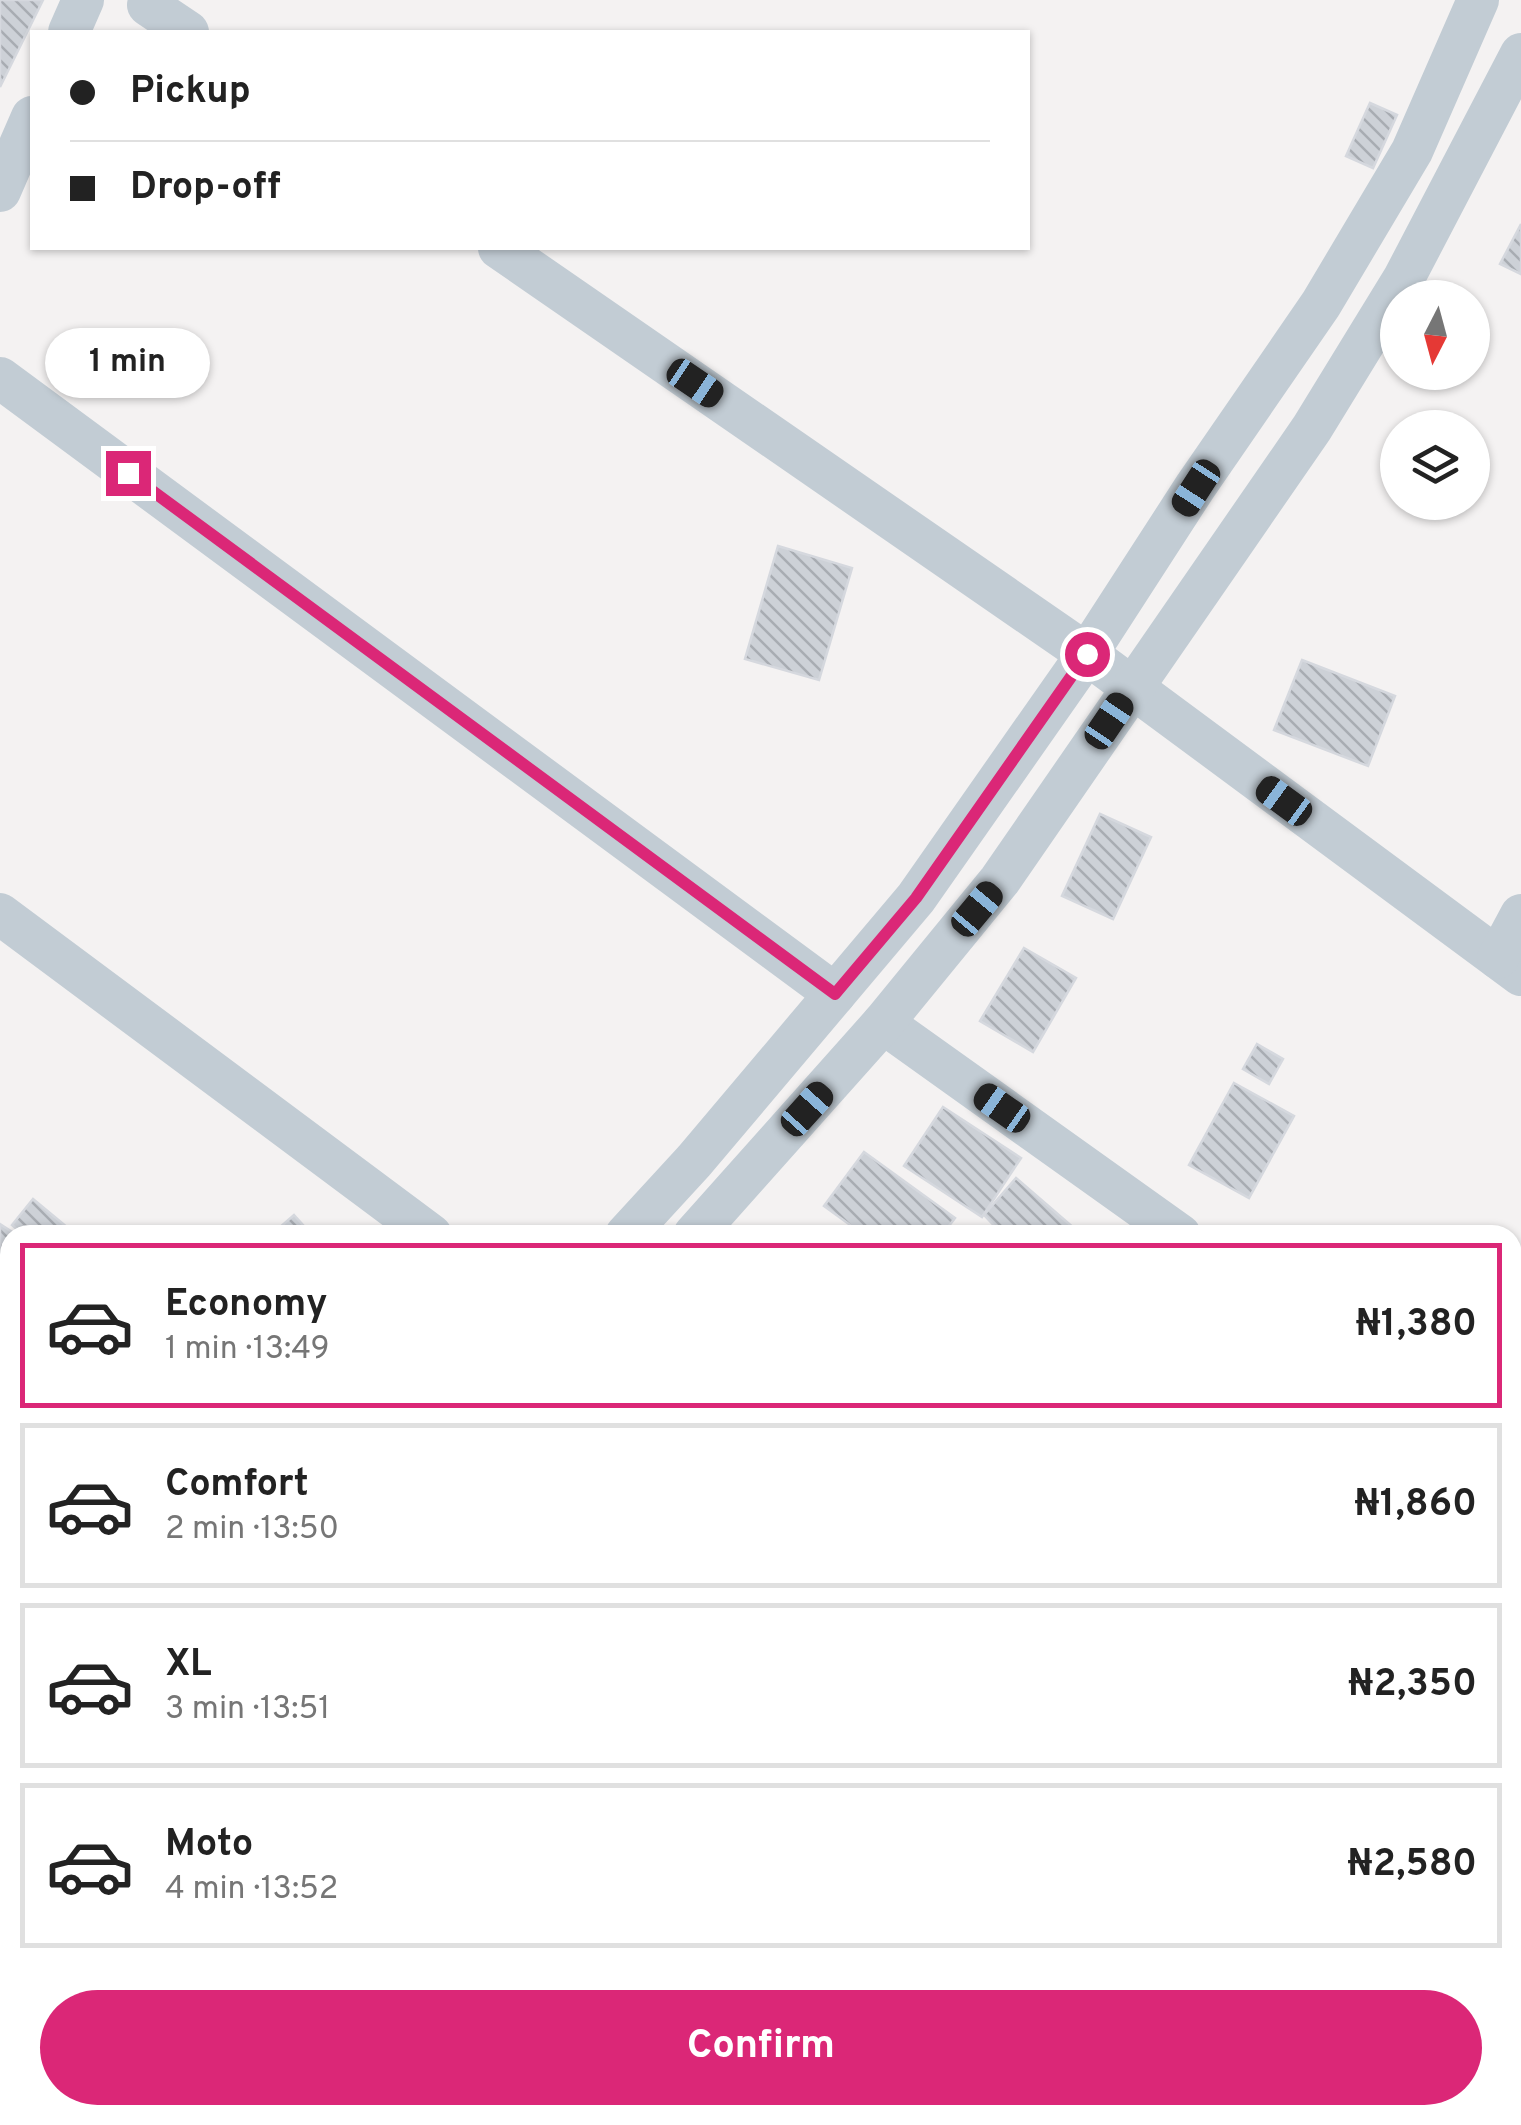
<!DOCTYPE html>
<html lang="en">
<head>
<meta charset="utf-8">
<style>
  :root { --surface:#fff; --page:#f2f2f2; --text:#222; --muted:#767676; --line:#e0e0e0; --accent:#db2777 }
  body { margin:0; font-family:Overpass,sans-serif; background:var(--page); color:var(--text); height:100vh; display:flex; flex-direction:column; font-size:38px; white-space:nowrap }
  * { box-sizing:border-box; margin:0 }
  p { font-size:32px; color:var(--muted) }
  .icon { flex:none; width:55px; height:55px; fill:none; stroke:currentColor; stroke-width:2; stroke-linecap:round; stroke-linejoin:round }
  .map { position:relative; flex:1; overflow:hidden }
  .drawer { position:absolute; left:0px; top:1225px; width:1522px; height:900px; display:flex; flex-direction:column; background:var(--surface); border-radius:30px 30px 0 0; box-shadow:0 2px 8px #0004 }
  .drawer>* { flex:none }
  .guide { position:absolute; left:30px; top:30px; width:1000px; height:220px; border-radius:0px; box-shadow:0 2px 8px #0004; display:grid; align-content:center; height:220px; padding:0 40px; background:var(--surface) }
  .needle { width:65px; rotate:186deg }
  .tools { position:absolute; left:1380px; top:280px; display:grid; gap:20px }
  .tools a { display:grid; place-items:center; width:110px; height:110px; border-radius:50%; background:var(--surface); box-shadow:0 2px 8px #0004; font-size:50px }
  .end { position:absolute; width:45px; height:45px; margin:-22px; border:12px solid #db2777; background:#fff; box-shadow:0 0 0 5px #fff }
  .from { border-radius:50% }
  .bubble { position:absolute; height:70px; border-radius:35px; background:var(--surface); box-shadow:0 2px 8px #0004; font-size:32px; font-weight:700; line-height:70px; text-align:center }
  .car { position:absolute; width:30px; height:60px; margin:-30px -15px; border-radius:12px; box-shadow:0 0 8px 2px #0007; background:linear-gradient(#222 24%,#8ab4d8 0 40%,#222 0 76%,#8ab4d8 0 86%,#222 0) }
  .guide b { display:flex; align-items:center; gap:35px; height:95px; font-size:38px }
  .guide b+b { border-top:2px solid var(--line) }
  .guide i { width:25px; height:25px; background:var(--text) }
  ul { padding:18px 0 0; list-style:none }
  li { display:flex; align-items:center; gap:30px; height:165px; margin:0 20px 15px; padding:0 20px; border:5px solid var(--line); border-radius:0px }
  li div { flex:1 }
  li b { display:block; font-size:38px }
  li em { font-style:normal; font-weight:700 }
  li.selected { border-color:var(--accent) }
  li>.icon { width:90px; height:90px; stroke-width:1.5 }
  .action { display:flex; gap:20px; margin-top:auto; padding:20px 40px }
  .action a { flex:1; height:115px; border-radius:60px; background:var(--accent); color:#fff; font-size:40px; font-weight:700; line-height:115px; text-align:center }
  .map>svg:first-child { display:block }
  .building { fill:url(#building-back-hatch); stroke:#d5d8de; stroke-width:2.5 }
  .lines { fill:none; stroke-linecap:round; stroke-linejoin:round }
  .minor { stroke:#c2ccd4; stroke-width:42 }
  .route { stroke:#db2777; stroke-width:12 }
</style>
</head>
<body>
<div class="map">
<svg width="1521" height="2125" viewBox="0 0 1521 2125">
  <defs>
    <pattern id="building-back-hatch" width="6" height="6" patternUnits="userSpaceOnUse" patternTransform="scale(2.5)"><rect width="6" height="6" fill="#cdd1d7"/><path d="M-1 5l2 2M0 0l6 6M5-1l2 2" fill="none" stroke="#a8acb2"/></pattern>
  </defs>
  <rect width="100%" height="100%" fill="#f4f2f2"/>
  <g class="building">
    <polygon points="0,0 43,0 0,87"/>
    <polygon points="1370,103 1397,115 1373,168 1346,156"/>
    <polygon points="1521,224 1521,274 1500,264"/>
    <polygon points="778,546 852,568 819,680 745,659"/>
    <polygon points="1302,660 1395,696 1368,766 1274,730"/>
    <polygon points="1100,814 1151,837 1113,919 1062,896"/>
    <polygon points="1024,948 1076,978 1033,1052 980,1021"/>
    <polygon points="1257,1044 1283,1059 1269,1084 1243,1069"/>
    <polygon points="1234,1083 1294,1116 1249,1198 1189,1165"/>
    <polygon points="943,1107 1021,1158 982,1217 904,1166"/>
    <polygon points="864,1152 955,1218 942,1235 864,1235 824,1206"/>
    <polygon points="1016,1178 1082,1235 1003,1235 984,1215"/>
    <polygon points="33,1199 73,1232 70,1235 24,1235 12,1225"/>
    <polygon points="294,1215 312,1235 271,1235"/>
    <polygon points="0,1224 17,1235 10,1235 10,1288 0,1303"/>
    <polygon points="0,1493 10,1502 10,1573 0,1583"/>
    <polygon points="10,1630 10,1681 0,1672 0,1641"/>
    <polygon points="0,1737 10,1747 10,1777 0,1787"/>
    <polygon points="14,2115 111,2115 123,2125 26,2125"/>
    <polygon points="275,2115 362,2115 370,2123 284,2125"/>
    <polygon points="653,2115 804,2115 802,2125 652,2125"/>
  </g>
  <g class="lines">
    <g class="minor">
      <polyline points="148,5 188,32"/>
      <polyline points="69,32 83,0"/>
      <polyline points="0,191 32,117"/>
      <polyline points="499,248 1087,654 1521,975"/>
      <polyline points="0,378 835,994"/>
      <polyline points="0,914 431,1235"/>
      <polyline points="1498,958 1521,915"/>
      <polyline points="883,1023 1180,1235"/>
      <polyline points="626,1235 694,1161 916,898 1087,654 1195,487 1321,304 1412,151 1478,0"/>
      <polyline points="694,1235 883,1023 1000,880 1312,428 1404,278 1521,54"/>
      <polyline points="0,1422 10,1430"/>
      <polyline points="1512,1474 1521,1480"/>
      <polyline points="0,1919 10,1908"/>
      <polyline points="0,2002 10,1991"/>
      <polyline points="434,2125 443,2115"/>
    </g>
  </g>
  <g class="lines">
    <polyline class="route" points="128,473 835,994 916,898 1087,654"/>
  </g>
</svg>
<div class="tools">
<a><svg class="needle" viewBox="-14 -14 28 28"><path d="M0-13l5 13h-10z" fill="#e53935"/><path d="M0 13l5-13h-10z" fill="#767676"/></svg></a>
<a><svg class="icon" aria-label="layers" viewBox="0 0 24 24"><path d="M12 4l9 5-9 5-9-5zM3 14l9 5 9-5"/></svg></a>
</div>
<i class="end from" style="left:1087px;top:654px"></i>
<i class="end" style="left:128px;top:473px"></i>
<div class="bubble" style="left:45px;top:328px;width:165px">1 min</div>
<i class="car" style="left:695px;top:383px;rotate:124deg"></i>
<i class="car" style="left:1196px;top:488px;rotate:213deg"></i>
<i class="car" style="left:1109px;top:721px;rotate:34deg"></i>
<i class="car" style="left:1284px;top:801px;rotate:306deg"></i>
<i class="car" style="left:977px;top:909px;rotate:40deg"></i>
<i class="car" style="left:1002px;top:1108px;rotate:305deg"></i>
<i class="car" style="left:807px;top:1109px;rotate:42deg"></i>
<div class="guide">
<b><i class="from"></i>Pickup</b>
<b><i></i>Drop-off</b>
</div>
<section class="drawer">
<ul>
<li class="selected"><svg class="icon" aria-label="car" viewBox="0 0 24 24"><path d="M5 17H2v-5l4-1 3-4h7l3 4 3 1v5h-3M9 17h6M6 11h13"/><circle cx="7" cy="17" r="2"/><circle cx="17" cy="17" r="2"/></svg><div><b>Economy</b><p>1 min · 13:49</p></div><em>₦1,380</em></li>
<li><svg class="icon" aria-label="car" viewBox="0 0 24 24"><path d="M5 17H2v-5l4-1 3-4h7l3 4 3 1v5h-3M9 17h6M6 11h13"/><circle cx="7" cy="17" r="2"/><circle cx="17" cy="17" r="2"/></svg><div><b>Comfort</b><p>2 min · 13:50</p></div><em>₦1,860</em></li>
<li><svg class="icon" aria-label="car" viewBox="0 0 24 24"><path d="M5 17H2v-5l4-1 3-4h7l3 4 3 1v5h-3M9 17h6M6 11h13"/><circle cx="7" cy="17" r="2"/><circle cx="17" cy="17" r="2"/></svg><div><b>XL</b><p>3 min · 13:51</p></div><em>₦2,350</em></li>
<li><svg class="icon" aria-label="car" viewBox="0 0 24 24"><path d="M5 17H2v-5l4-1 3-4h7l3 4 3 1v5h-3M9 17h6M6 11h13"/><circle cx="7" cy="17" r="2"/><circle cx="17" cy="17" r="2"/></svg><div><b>Moto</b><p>4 min · 13:52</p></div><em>₦2,580</em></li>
</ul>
<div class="action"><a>Confirm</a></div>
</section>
</div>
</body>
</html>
